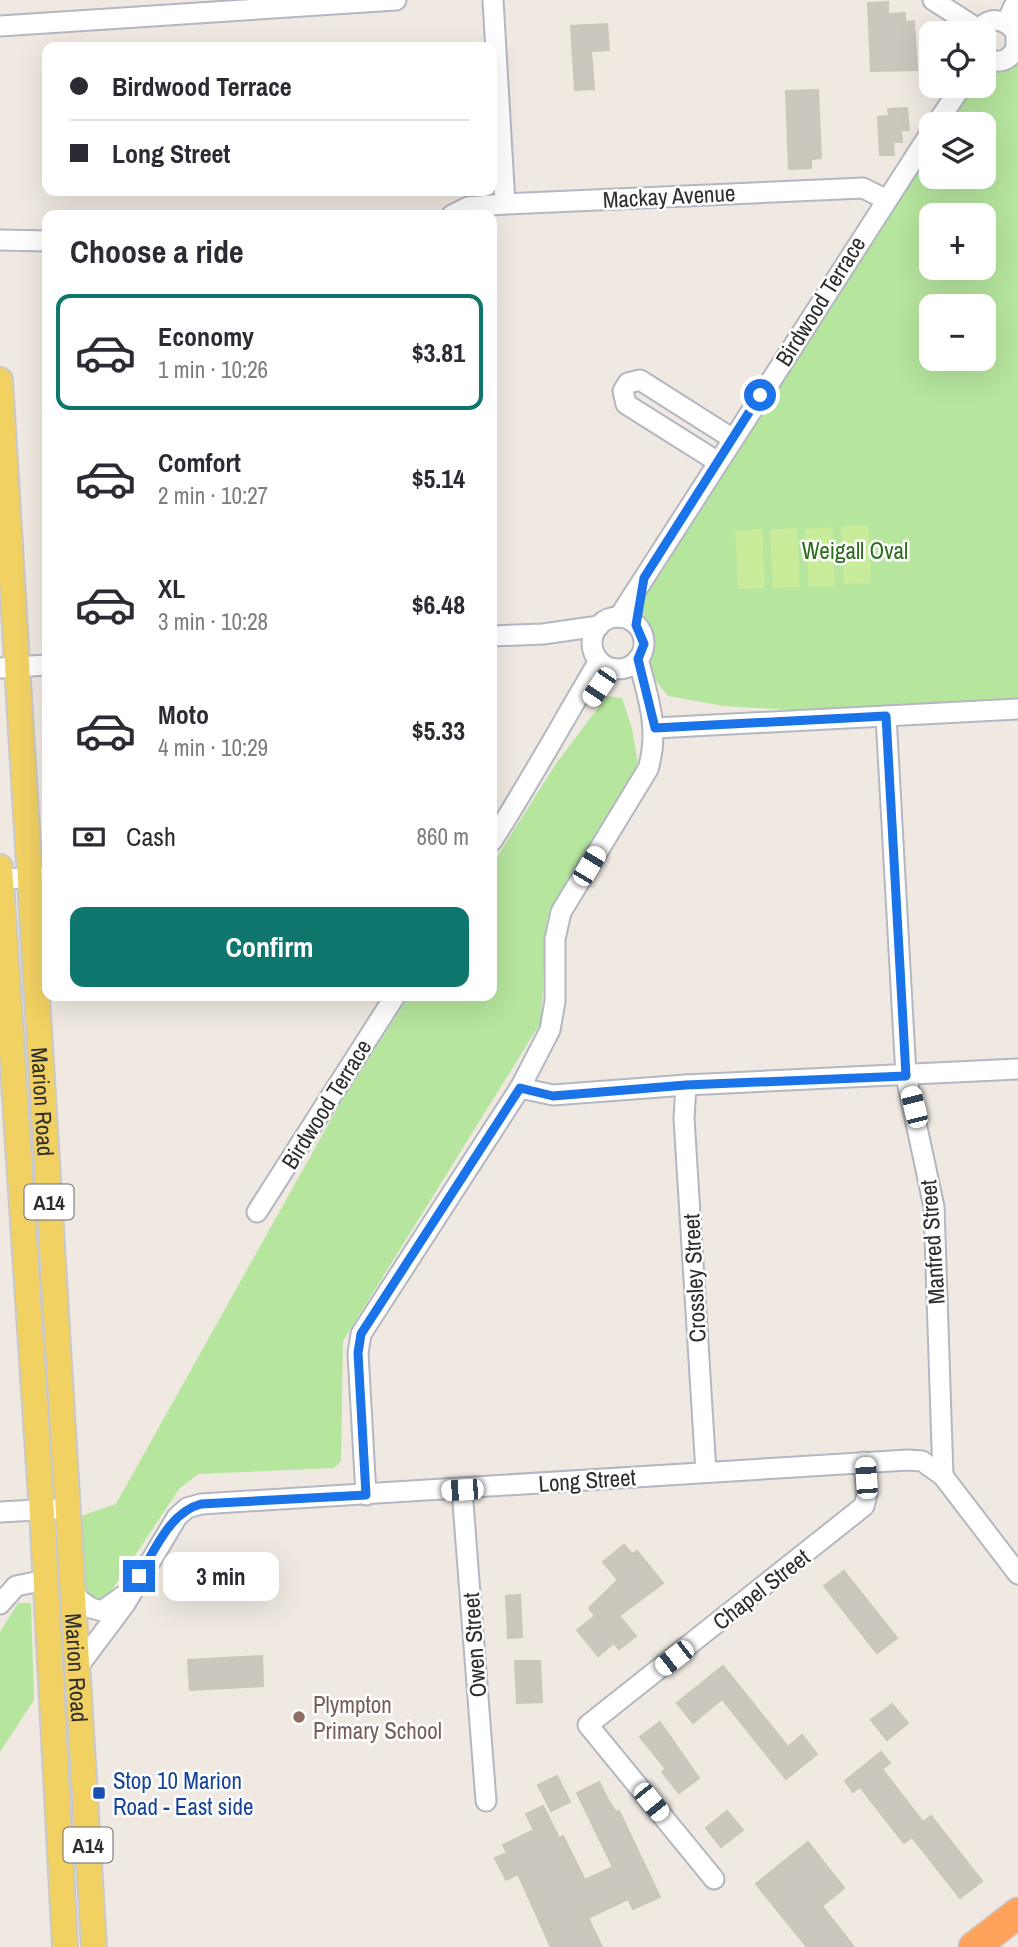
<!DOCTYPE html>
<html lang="en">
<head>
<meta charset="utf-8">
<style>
  :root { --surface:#fff; --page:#f2f2f3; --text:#2b2b33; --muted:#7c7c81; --line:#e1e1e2; --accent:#0f766e }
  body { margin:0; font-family:"Archivo Narrow",sans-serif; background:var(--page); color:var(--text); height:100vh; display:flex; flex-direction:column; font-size:26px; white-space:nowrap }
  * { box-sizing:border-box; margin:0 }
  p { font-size:23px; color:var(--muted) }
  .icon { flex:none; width:38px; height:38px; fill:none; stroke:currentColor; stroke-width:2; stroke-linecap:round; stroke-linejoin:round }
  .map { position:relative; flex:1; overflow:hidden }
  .panel { position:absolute; left:42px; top:210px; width:455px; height:791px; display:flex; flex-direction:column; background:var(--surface); border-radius:14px; box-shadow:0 7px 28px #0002 }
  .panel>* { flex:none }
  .guide { position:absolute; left:42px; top:42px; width:455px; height:154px; border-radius:14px; box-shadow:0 7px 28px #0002; display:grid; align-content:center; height:154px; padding:0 28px; background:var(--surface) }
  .fabs { position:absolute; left:919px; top:21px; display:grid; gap:14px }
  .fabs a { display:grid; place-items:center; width:77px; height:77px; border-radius:14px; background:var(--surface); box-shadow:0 7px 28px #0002; font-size:35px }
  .end { position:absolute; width:32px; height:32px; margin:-16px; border:9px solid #1a73e8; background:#fff; box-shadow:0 0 0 4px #fff }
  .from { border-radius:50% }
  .bubble { position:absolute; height:49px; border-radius:14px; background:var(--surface); box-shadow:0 7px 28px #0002; font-size:23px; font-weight:700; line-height:49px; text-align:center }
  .car { position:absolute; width:21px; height:42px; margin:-21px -10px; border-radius:9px; box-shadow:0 0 5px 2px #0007; background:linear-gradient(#fff 24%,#345 0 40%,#fff 0 76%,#345 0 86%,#fff 0) }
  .guide b { display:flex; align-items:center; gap:24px; height:66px; font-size:26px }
  .guide b+b { border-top:2px solid var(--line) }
  .guide i { width:18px; height:18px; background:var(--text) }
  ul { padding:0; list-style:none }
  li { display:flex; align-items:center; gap:21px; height:116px; margin:0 14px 10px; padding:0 14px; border:4px solid transparent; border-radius:14px }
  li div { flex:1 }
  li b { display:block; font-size:26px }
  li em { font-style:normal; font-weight:700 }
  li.active { border-color:var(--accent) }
  li>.icon { width:63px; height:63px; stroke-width:1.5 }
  h2 { padding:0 28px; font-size:32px; line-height:84px }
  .pay { display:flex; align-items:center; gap:18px; height:77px; padding:0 28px; font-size:26px }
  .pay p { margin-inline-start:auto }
  .cta { display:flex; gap:14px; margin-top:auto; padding:14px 28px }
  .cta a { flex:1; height:80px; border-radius:14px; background:var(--accent); color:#fff; font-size:28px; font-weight:700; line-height:80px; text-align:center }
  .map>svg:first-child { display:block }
  .green { fill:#b6e59e; fill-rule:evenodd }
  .pitch { fill:#c9ec9a }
  .building { fill:#cbc7bf; stroke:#cbc5ba; stroke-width:2 }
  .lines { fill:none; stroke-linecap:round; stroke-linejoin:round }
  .minor-casing { stroke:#b4b7c1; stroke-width:23 }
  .major-casing { stroke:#c9c9c9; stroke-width:28 }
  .highway-casing { stroke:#c9c9c9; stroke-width:33 }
  .minor { stroke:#fff; stroke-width:19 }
  .major { stroke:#f2d163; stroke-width:24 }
  .highway { stroke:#ffa35c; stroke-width:30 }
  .route { stroke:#1a73e8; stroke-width:9 }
  .education-dot { fill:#8d6e63; stroke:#fff; stroke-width:2.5 }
  .transit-dot { fill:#1a4fb4; stroke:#fff; stroke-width:2.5 }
  .labels { text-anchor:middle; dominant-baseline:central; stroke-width:5; stroke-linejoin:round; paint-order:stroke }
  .shield { fill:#fff; stroke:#6d6d6d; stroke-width:2 }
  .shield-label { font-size:21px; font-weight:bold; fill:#2e2e2e }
  .street-label { font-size:23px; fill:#2e2e2e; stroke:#fff }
  .park-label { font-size:23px; fill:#2c6e1b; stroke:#fff }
  .education-label { font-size:23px; fill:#785e54; stroke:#fff; text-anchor:start }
  .transit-label { font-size:23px; fill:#164399; stroke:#fff; text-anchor:start }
</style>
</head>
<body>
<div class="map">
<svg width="1018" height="1947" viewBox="0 0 1018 1947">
  <rect width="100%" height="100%" fill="#efe9e1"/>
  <g class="green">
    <path d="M1018,53V708L886,716L724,706L668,696L638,659L644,644L636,625L644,578L931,131V177H984V124H936L962,86H984V58ZM931,215H984V268H931ZM931,306H984V359H931Z"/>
    <polygon points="607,696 622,698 632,728 638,765 547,918 541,1022 343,1341 341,1461 334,1468 198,1474 179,1489 102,1605 83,1594 78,1517 116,1504 343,1098 409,996 492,996 492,865 555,765"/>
    <polygon points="18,1603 31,1603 34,1700 0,1752 0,1632"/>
  </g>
  <g class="pitch">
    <polygon points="868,525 871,583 844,584 841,526"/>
    <polygon points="832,527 835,586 809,587 805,529"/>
    <polygon points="797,528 800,587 773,588 770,530"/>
    <polygon points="762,529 765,588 738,589 735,531"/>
  </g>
  <g class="building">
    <polygon points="888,2 888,14 905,13 905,22 914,21 917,70 871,71 868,3"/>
    <polygon points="607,24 609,50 591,51 594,89 575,90 571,26"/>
    <polygon points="818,90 821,158 811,159 811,168 789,169 786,91"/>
    <polygon points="907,108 909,130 901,130 902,142 893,142 894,155 880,155 878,117 889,116 888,109"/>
    <polygon points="624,1545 632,1554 637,1551 663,1583 619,1616 636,1636 619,1649 614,1643 598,1656 577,1630 595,1616 589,1608 618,1580 603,1562"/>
    <polygon points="844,1571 897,1638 877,1653 824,1586"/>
    <polygon points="520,1595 522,1637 508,1638 506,1596"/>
    <polygon points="262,1656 263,1686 190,1690 188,1660"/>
    <polygon points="515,1661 540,1661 542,1702 517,1703"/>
    <polygon points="723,1666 788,1747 802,1735 817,1754 786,1779 722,1699 693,1723 677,1703"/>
    <polygon points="892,1704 908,1723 887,1740 871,1720"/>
    <polygon points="660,1722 699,1778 679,1793 662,1772 666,1769 640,1737"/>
    <polygon points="881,1752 890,1763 882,1769 923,1822 931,1816 982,1881 960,1898 912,1837 904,1843 860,1787 853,1792 845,1781"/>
    <polygon points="557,1776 570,1802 551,1811 538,1785"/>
    <polygon points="599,1782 608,1800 616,1812 619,1811 660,1897 633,1909 628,1899 588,1918 602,1947 551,1947 518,1874 506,1880 495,1858 507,1853 503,1845 534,1830 526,1814 543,1806 559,1838 563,1836 585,1880 613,1867 577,1793"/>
    <polygon points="727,1811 743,1830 721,1847 706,1828"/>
    <polygon points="808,1842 844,1888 822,1906 854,1947 807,1947 756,1884"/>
  </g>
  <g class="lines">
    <g class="minor-casing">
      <g id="minor">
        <polyline points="493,0 505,204"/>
        <polyline points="933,0 978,29"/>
        <polyline points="1006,23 1017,0"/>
        <polyline points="0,26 396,0"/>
        <path d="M977,33C987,16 1005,17 1016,33V48C1009,62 997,64 984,58"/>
        <polyline points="936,124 962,86"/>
        <polyline points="452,215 468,207 505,204 863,188 885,199"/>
        <polyline points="0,240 47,241"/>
        <polyline points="718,462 626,404 623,391 628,383 640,380 733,439"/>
        <polyline points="619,617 931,132"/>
        <circle cx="618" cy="643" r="26"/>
        <polyline points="492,636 543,634 599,626"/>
        <polyline points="0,668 47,665"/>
        <polyline points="886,716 906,1076 934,1207 943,1476"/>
        <polyline points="655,728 1018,709"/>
        <path d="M492,841C530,782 563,721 599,661"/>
        <polyline points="1,879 47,877"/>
        <polyline points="686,1085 684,1118 706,1472"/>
        <polyline points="520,1088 553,1095 686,1085 1018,1069"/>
        <polyline points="257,1212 395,996"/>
        <polyline points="462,1490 486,1801"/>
        <path d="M366,1495L358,1353L361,1334L520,1088L550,1030L555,1001V939L561,912L648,769C660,730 648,697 638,659"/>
        <polyline points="0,1512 55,1509"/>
        <polyline points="74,1596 91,1608 102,1611 123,1596"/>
        <polyline points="0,1604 16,1586 45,1580"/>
        <polyline points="77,1668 125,1604 177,1517 187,1508 201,1504 908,1460 922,1461 943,1476 1018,1574"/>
        <polyline points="714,1879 588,1725 864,1506 867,1494 864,1462"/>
      </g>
    </g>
    <g class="major-casing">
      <g id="major">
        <path id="s1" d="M0,380L94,1947"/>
        <polyline points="0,867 43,1529 65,1947"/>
      </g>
    </g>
    <g class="highway-casing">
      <polyline id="highway" points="974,1947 1018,1913"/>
    </g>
    <use href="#minor" class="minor"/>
    <use href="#major" class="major"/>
    <use href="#highway" class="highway"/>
  </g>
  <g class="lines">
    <path class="route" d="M139,1576C155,1550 170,1512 201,1504L366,1495L358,1353L361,1334L520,1088L553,1096L686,1085L906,1076L886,716L655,728L638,659L644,644L636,625L644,578L760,395"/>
  </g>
  <circle class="education-dot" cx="299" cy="1717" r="7"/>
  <rect class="transit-dot" x="92" y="1786" width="14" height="14" rx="3.5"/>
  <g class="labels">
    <g class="shield">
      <rect x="24.5" y="1184.5" width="49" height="35" rx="5"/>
      <rect x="63.5" y="1827.5" width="49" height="35" rx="5"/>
    </g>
    <g class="shield-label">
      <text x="49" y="1202">A14</text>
      <text x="88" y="1845">A14</text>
    </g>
    <g class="street-label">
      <text transform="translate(669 196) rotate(-3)">Mackay Avenue</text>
      <text transform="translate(820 301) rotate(-58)">Birdwood Terrace</text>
      <text stroke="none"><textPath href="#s1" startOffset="723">Marion Road</textPath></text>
      <text transform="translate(326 1104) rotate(-58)">Birdwood Terrace</text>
      <text transform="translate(932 1242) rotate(-94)">Manfred Street</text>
      <text transform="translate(694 1278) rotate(-93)">Crossley Street</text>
      <text transform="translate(587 1480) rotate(-4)">Long Street</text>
      <text transform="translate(761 1589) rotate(-38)">Chapel Street</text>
      <text transform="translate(474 1645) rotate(-94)">Owen Street</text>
      <text stroke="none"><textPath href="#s1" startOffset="1290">Marion Road</textPath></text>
    </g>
    <g class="park-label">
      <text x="855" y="550">Weigall Oval</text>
    </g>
    <g class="education-label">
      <text x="313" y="1704">Plympton<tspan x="313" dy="26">Primary School</tspan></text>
    </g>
    <g class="transit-label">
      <text x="113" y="1780">Stop 10 Marion<tspan x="113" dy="26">Road - East side</tspan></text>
    </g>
  </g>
</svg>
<div class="fabs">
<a><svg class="icon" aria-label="locate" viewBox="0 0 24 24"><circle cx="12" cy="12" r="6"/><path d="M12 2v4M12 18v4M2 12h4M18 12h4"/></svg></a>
<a><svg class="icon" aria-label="layers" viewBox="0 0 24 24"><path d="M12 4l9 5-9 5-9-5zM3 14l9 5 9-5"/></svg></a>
<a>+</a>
<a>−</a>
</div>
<i class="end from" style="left:760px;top:395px"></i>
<i class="end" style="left:139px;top:1576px"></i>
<div class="bubble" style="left:163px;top:1552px;width:116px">3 min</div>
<i class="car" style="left:599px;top:687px;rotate:214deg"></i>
<i class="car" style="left:589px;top:866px;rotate:31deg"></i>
<i class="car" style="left:914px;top:1107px;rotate:346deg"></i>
<i class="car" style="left:866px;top:1478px;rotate:356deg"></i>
<i class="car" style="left:462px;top:1490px;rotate:267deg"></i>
<i class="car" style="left:674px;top:1658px;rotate:232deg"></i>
<i class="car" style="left:651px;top:1802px;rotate:141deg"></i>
<div class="guide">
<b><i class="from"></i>Birdwood Terrace</b>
<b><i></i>Long Street</b>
</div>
<section class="panel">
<h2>Choose a ride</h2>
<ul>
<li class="active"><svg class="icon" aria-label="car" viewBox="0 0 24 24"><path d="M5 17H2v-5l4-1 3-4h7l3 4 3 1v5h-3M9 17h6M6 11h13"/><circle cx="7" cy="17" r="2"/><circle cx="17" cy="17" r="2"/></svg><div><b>Economy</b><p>1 min · 10:26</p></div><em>$3.81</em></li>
<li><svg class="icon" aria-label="car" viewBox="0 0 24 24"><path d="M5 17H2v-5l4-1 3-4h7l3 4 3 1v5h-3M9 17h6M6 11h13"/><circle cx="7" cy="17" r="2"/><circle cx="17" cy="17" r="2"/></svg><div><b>Comfort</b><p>2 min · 10:27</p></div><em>$5.14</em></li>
<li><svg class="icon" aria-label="car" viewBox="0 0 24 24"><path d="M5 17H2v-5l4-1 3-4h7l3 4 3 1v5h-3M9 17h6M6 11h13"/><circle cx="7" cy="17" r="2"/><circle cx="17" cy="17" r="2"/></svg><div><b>XL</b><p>3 min · 10:28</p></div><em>$6.48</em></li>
<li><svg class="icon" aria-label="car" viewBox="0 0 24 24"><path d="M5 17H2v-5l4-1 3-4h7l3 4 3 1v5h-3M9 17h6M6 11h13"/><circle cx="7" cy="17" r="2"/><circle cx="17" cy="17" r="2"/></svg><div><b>Moto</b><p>4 min · 10:29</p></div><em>$5.33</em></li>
</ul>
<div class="pay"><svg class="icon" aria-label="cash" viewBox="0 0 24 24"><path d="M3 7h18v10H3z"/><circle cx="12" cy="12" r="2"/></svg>Cash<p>860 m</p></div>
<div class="cta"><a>Confirm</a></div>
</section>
</div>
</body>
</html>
